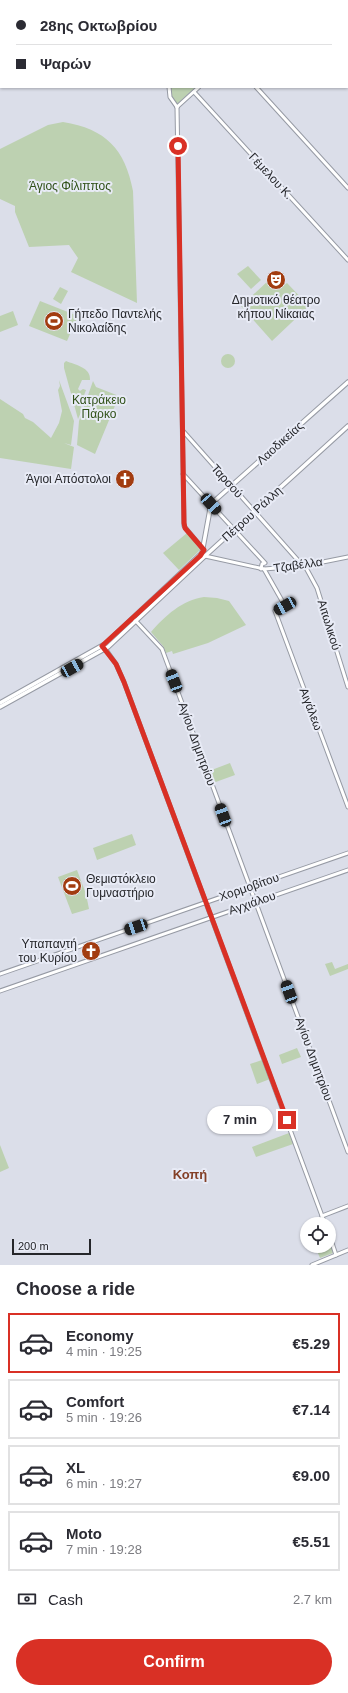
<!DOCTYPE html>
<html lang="en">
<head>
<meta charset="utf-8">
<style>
  :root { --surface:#fff; --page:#f2f2f3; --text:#2b2b33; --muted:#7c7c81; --line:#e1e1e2; --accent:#d93025 }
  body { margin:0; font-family:Arial,sans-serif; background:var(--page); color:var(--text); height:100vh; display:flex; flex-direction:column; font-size:15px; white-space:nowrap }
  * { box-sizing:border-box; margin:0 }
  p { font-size:13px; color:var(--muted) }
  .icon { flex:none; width:22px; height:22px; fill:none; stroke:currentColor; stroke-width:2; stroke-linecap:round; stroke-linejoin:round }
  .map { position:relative; height:1265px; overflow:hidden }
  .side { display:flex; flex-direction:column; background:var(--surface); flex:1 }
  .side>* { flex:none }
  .top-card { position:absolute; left:0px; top:0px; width:348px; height:88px; box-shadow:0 1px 3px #0004; display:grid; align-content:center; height:88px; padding:0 16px; background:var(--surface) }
  .buttons { position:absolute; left:300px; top:1217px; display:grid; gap:8px }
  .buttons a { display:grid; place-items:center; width:36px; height:36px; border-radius:50%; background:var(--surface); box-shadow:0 1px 3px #0004; font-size:20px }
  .scale { position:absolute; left:12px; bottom:10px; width:79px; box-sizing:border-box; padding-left:4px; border:2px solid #25262a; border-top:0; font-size:11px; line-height:14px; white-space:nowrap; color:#25262a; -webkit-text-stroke:3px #e8ebf6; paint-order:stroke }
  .end { position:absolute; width:18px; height:18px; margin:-9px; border:5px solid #d93025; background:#fff; box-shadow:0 0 0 2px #fff }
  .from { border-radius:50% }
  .bubble { position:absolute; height:28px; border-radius:14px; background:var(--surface); box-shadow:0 1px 3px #0004; font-size:13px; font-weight:700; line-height:28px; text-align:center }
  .car { position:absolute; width:12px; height:24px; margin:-12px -6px; border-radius:5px; box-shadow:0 0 3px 1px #0007; background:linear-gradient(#222 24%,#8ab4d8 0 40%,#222 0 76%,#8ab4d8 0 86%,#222 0) }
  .top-card b { display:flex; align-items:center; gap:14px; height:38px; font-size:15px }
  .top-card b+b { border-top:1px solid var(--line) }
  .top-card i { width:10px; height:10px; background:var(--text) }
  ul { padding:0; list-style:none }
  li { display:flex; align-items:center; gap:12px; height:60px; margin:0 8px 6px; padding:0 8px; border:2px solid var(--line); border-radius:0px }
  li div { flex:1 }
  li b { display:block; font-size:15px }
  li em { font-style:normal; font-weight:700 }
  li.active { border-color:var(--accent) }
  li>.icon { width:36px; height:36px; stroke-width:1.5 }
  h2 { padding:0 16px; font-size:18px; line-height:48px }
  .pay { display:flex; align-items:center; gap:10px; height:44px; padding:0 16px; font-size:15px }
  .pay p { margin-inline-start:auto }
  .action { display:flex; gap:8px; margin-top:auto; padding:8px 16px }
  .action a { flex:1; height:46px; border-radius:24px; background:var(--accent); color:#fff; font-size:16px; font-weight:700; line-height:46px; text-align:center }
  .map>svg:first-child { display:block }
  .green { fill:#bdd1b1 }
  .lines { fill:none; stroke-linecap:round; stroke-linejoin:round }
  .secondary-casing { stroke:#969aa4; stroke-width:5 }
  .primary-casing { stroke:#969aa4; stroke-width:5.5 }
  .secondary { stroke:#fff; stroke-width:3 }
  .primary { stroke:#fff; stroke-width:3.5 }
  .route { stroke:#d93025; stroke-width:5 }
  .labels { text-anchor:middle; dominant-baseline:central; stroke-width:4; stroke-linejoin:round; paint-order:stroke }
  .street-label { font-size:12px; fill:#25262a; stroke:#e8ebf6 }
  .park-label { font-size:12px; fill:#2f5017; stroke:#e8ebf6 }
  .poi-label { font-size:12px; fill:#25262a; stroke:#e8ebf6; text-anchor:start }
  .neighbourhood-label { font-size:13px; font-weight:bold; fill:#844028; stroke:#e8ebf6 }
</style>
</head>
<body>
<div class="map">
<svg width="348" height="1265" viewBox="0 0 348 1265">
  <rect width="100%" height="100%" fill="#dbdee9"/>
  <g class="green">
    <polygon points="171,87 196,87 177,104 172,99"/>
    <path d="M63,122C106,129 125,149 133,191L137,303L71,272L78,258L69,245L29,247L15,212V206L0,199V149L48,125Z"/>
    <polygon points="248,266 261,280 251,289 237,274"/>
    <polygon points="269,280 271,287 276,289 282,287 287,283 309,306 272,341 241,306"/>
    <polygon points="60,287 68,291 61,304 53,299"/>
    <polygon points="40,301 78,316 67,341 29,326"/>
    <polygon points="13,311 18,325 0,332 0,316"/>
    <circle cx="228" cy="361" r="7"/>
    <path d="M66,361C75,365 91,367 90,380H82L78,389L80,391L83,389L86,390L80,406L83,408L78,419L64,368V363Z"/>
    <polygon points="59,380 74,421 71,445 64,443 74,447 71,469 0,458 0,399 23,414 25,418 33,422 51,438 59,423 62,411 58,390 60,386"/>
    <polygon points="93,381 96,387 119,396 95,454 77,445 79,421"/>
    <polygon points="187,533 200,550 179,570 163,553"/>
    <path d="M204,597L217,598L229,601L246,625L208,643L173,654L172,651L166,653L163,646L151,632C165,616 182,600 204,597Z"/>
    <polygon points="230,763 235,775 213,783 209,771"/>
    <polygon points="132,834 136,845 97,860 93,848"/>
    <polygon points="77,870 86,894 89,909 72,914 58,877"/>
    <polygon points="332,962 335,969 348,964 348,969 330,976 325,964"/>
    <polygon points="297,1048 301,1057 282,1064 279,1055"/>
    <polygon points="262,1060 270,1079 257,1084 250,1064"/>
    <polygon points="289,1133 293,1144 256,1157 252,1147"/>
    <polygon points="0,1145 9,1168 0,1172"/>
    <polygon points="329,1239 333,1253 320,1258 315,1246 329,1246"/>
  </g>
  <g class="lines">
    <g class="secondary-casing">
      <g id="secondary">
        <polyline points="134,0 134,1"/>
        <polyline points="275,0 276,1"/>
        <polyline points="51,1 53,0"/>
        <polyline points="59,1 60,0"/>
        <polyline points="295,1 296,0"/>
        <polyline points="0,36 1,36"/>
        <polyline points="0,42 1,42"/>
        <polyline points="0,50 1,50"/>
        <polyline points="347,79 348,80"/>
        <polyline points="169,87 170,97 177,107"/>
        <polyline points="256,87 348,188"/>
        <polyline points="194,92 348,260"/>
        <polyline points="177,107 184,526 203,549"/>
        <polyline points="177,107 199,87"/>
        <polyline points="183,431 303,566"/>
        <polyline points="183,474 265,563 262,564 261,569"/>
        <polyline points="202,553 205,556 264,569 303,566 348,557"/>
        <polyline points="305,566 317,588 348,687"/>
        <polyline points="264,569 285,606 275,611 348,807"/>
        <polyline points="133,618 162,649 348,1152"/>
        <polyline points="104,647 116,664 124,682 325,1224"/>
        <polyline points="0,974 348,853"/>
        <polyline points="0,991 348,870"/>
        <polyline points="322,1216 348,1206"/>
        <polyline points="329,1234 336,1255"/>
        <polyline points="312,1265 348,1250"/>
      </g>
    </g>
    <g class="primary-casing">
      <g id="primary">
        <polyline points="0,703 105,644 202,553 211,504 348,382"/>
        <polyline points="0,707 108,647 205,556 348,426"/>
      </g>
    </g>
    <use href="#secondary" class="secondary"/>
    <use href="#primary" class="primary"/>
  </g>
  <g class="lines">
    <polyline class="route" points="178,146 184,523 185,528 204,550 200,556 102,646 116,664 124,682 287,1120"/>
  </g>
  <defs>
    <g id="theatre-disc" transform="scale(1)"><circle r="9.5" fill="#a23c10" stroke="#e8ebf6"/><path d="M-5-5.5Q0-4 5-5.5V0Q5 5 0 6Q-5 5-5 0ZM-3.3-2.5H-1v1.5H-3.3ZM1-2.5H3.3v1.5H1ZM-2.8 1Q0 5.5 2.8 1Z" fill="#fff"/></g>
    <g id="stadium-disc" transform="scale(1)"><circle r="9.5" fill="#a23c10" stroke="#e8ebf6"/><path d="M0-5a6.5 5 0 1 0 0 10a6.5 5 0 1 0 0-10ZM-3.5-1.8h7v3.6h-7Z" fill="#fff"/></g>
    <g id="church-disc" transform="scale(1)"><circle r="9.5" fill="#a23c10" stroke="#e8ebf6"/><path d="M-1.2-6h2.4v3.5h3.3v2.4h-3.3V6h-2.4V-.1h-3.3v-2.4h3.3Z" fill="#fff"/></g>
  </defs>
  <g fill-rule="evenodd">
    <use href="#theatre-disc" x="276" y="280"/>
    <use href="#stadium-disc" x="54" y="321"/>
    <use href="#church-disc" x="125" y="479"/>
    <use href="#stadium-disc" x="72" y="886"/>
    <use href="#church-disc" x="91" y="951"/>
  </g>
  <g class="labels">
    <g class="street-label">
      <text transform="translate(271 176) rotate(47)">Γέμελου Κ.</text>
      <text transform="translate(280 443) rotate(-42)">Λαοδικείας</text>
      <text transform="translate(227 481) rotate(48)">Ταρσού</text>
      <text transform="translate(252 514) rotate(-42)">Πέτρου Ράλλη</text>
      <text transform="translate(298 565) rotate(-8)">Τζαβέλλα</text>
      <text transform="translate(329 625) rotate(73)">Αιτωλικού</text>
      <text transform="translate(311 709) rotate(69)">Αιγάλεω</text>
      <text transform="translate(197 744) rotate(70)">Αγίου Δημητρίου</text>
      <text transform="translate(249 887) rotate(-19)">Χορμοβίτου</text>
      <text transform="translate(252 903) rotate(-19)">Αγχιάλου</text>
      <text transform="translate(314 1059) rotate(70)">Αγίου Δημητρίου</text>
    </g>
    <g class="park-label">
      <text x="70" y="186">Άγιος Φίλιππος</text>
      <text x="99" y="400">Κατράκειο<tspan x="99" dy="14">Πάρκο</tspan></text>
    </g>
    <g class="poi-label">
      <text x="276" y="300" text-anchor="middle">Δημοτικό θέατρο<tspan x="276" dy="14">κήπου Νίκαιας</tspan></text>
      <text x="68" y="314">Γήπεδο Παντελής<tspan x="68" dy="14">Νικολαίδης</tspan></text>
      <text x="111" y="479" text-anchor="end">Άγιοι Απόστολοι</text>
      <text x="86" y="879">Θεμιστόκλειο<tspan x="86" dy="14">Γυμναστήριο</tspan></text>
      <text x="77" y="944" text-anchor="end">Υπαπαντή<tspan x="77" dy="14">του Κυρίου</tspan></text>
    </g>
    <g class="neighbourhood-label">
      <text x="190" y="1174">Κοπή</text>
    </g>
  </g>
</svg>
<div class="buttons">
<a><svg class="icon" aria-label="locate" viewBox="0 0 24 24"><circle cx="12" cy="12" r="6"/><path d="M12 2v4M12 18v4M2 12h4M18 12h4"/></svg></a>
</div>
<div class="scale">200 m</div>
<i class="end from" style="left:178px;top:146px"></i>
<i class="end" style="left:287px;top:1120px"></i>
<div class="bubble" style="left:207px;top:1106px;width:66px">7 min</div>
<i class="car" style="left:211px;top:504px;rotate:138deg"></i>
<i class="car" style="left:285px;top:606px;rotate:241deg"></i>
<i class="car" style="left:72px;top:668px;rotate:61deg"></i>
<i class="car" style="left:174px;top:681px;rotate:339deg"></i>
<i class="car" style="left:223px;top:815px;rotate:340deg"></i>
<i class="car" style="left:136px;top:927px;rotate:251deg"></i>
<i class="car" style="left:289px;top:992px;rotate:340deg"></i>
<div class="top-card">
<b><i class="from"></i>28ης Οκτωβρίου</b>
<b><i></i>Ψαρών</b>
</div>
</div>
<section class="side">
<h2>Choose a ride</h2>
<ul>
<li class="active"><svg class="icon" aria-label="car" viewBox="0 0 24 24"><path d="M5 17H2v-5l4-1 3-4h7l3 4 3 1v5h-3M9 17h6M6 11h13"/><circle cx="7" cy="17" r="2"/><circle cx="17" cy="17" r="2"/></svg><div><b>Economy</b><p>4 min · 19:25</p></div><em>€5.29</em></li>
<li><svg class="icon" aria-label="car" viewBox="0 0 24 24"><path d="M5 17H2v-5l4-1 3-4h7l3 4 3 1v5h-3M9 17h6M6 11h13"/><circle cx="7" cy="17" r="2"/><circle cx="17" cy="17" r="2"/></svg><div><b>Comfort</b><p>5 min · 19:26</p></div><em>€7.14</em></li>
<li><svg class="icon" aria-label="car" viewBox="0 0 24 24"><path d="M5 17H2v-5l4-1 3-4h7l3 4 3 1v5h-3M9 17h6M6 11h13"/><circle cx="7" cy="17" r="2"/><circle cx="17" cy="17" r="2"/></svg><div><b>XL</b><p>6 min · 19:27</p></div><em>€9.00</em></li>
<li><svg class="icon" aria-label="car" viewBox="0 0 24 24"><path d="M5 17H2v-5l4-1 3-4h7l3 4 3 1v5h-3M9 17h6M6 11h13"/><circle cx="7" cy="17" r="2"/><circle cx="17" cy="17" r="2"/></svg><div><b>Moto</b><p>7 min · 19:28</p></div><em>€5.51</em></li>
</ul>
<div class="pay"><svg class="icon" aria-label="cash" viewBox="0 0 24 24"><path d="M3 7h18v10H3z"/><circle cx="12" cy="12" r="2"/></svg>Cash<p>2.7 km</p></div>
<div class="action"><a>Confirm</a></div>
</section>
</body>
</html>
